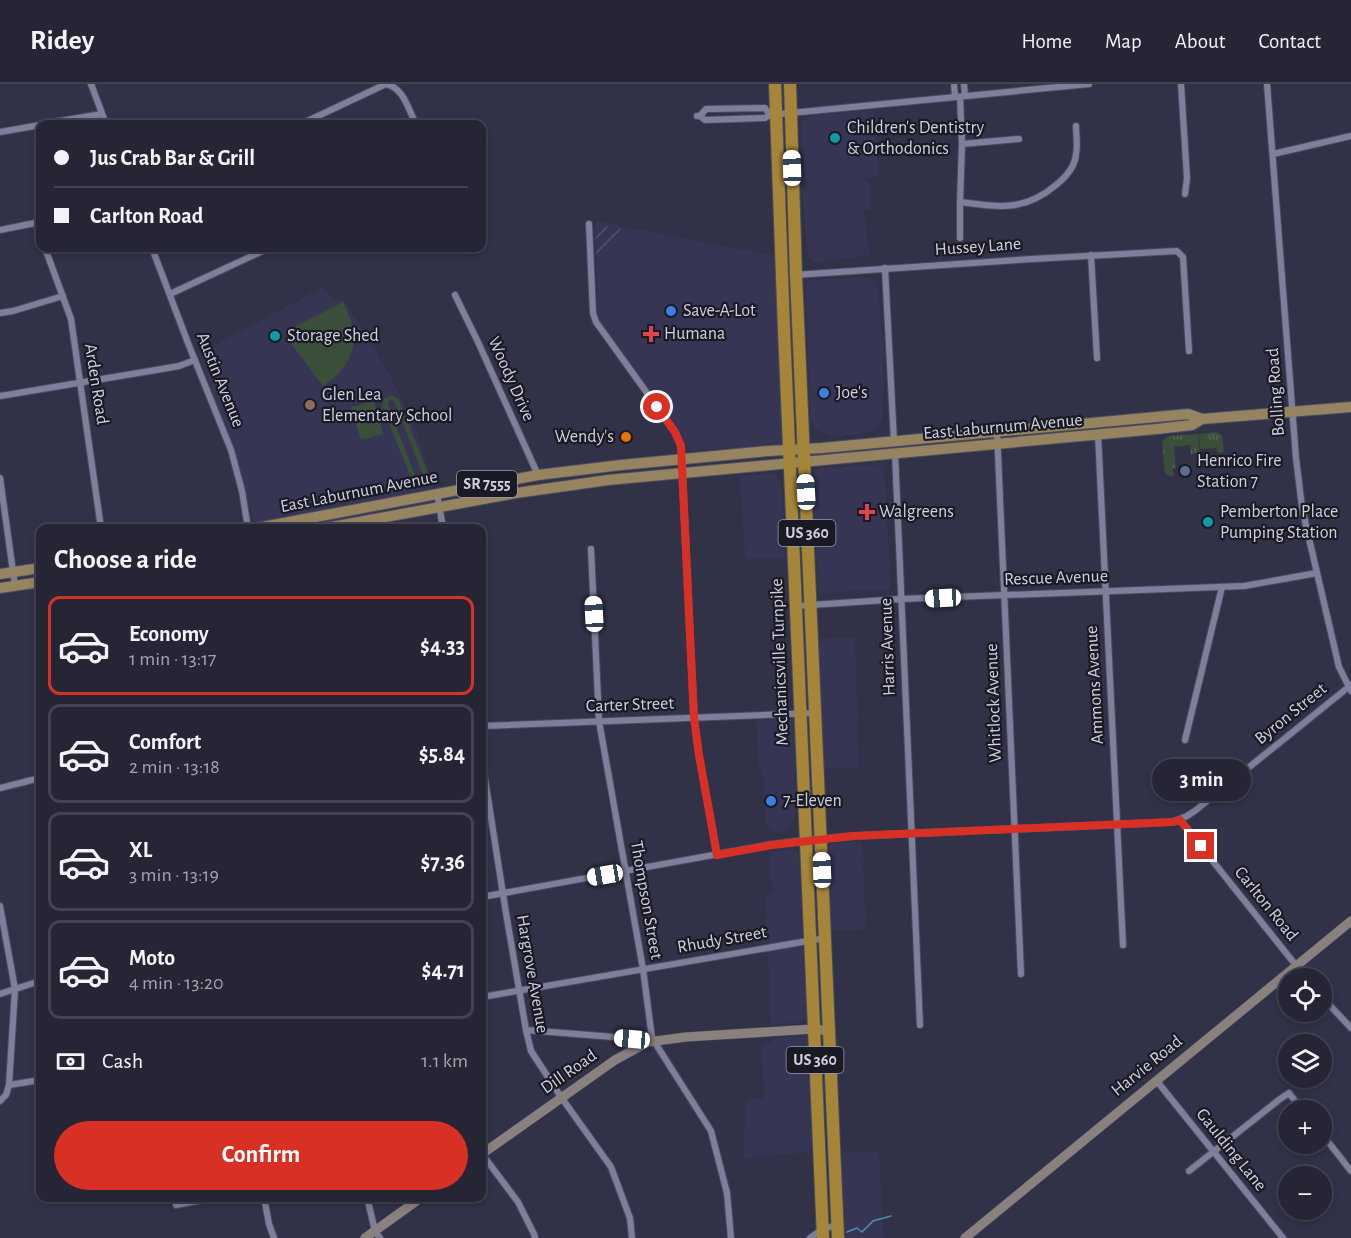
<!DOCTYPE html>
<html lang="en">
<head>
<meta charset="utf-8">
<style>
  :root { --surface:#252536; --page:#313142; --text:#f1f3f6; --muted:#a3a5ad; --line:#424251; --accent:#d93025 }
  body { margin:0; font-family:"Alegreya Sans",sans-serif; background:var(--page); color:var(--text); height:100vh; display:flex; flex-direction:column; font-size:22px; white-space:nowrap }
  * { box-sizing:border-box; margin:0 }
  p { font-size:20px; color:var(--muted) }
  .icon { flex:none; width:33px; height:33px; fill:none; stroke:currentColor; stroke-width:2; stroke-linecap:round; stroke-linejoin:round }
  .map { position:relative; flex:1; overflow:hidden }
  .details { position:absolute; left:36px; top:440px; width:450px; height:678px; display:flex; flex-direction:column; background:var(--surface); border-radius:12px; box-shadow:0 3px 9px #0003,0 0 0 2px var(--line) }
  .details>* { flex:none }
  .guide { position:absolute; left:36px; top:36px; width:450px; height:132px; border-radius:12px; box-shadow:0 3px 9px #0003,0 0 0 2px var(--line); display:grid; align-content:center; height:132px; padding:0 18px; background:var(--surface) }
  .buttons { position:absolute; left:1278px; top:884px; display:grid; gap:12px }
  .buttons a { display:grid; place-items:center; width:54px; height:54px; border-radius:50%; background:var(--surface); box-shadow:0 3px 9px #0003,0 0 0 2px var(--line); font-size:30px }
  .end { position:absolute; width:27px; height:27px; margin:-14px; border:8px solid #d93025; background:#fff; box-shadow:0 0 0 3px #fff }
  .from { border-radius:50% }
  .bubble { position:absolute; height:42px; border-radius:21px; background:var(--surface); box-shadow:0 3px 9px #0003,0 0 0 2px var(--line); font-size:20px; font-weight:700; line-height:42px; text-align:center }
  .car { position:absolute; width:18px; height:36px; margin:-18px -9px; border-radius:8px; box-shadow:0 0 4px 2px #0007; background:linear-gradient(#fff 24%,#345 0 40%,#fff 0 76%,#345 0 86%,#fff 0) }
  .guide b { display:flex; align-items:center; gap:21px; height:57px; font-size:22px }
  .guide b+b { border-top:2px solid var(--line) }
  .guide i { width:15px; height:15px; background:var(--text) }
  ul { padding:0; list-style:none }
  li { display:flex; align-items:center; gap:18px; height:99px; margin:0 12px 9px; padding:0 6px; border:3px solid var(--line); border-radius:12px }
  li div { flex:1 }
  li b { display:block; font-size:22px }
  li em { font-style:normal; font-weight:700 }
  li.selected { border-color:var(--accent) }
  li>.icon { width:54px; height:54px; stroke-width:1.5 }
  h2 { padding:0 18px; font-size:27px; line-height:72px }
  .pay { display:flex; align-items:center; gap:15px; height:66px; padding:0 18px; font-size:22px }
  .pay p { margin-inline-start:auto }
  .button { display:flex; gap:12px; margin-top:auto; padding:12px 18px }
  .button a { flex:1; height:69px; border-radius:36px; background:var(--accent); color:#fff; font-size:24px; font-weight:700; line-height:69px; text-align:center }
  header { display:flex; align-items:center; gap:36px; box-sizing:border-box; height:84px; padding:0 30px; background:var(--surface); border-bottom:2px solid var(--line) }
  header strong { font-size:28px }
  nav { display:flex; gap:33px; margin-inline-start:auto; font-size:21px }
  .map>svg:first-child { display:block }
  .built { fill:#363654 }
  .industrial { fill:url(#industrial-furrows) }
  .grass { fill:url(#grass-tufts) }
  .pitch { fill:#3a4f39; fill-rule:evenodd }
  .lines { fill:none; stroke-linecap:round; stroke-linejoin:round }
  .stream { stroke:#528da8; stroke-width:1.5 }
  .street-casing { stroke:#4c4c60; stroke-width:8 }
  .secondary-casing { stroke:#4c4c60; stroke-width:10 }
  .primary-casing { stroke:#4c4c60; stroke-width:12 }
  .highway-casing { stroke:#4c4c60; stroke-width:14 }
  .street { stroke:#7f7f9b; stroke-width:6 }
  .secondary { stroke:#8a817e; stroke-width:9 }
  .primary { stroke:#968360; stroke-width:10 }
  .highway { stroke:#a58639; stroke-width:12 }
  .route { stroke:#d93025; stroke-width:8 }
  .culture-dot { fill:#0f9aa8; stroke:#1a1a25; stroke-width:2 }
  .shop-dot { fill:#3f7fe0; stroke:#1a1a25; stroke-width:2 }
  .health-dot { fill:#e0444e; stroke:#1a1a25; stroke-width:2 }
  .education-dot { fill:#8d6e63; stroke:#1a1a25; stroke-width:2 }
  .food-dot { fill:#e8710a; stroke:#1a1a25; stroke-width:2 }
  .service-dot { fill:#5c6f8a; stroke:#1a1a25; stroke-width:2 }
  .labels { text-anchor:middle; dominant-baseline:central; stroke-width:4.5; stroke-linejoin:round; paint-order:stroke }
  .shield { fill:#1a1a25; stroke:#999aa8; stroke-width:1.5 }
  .shield-label { font-size:16px; font-weight:bold; fill:#d0d1e0 }
  .poi-label { font-size:18px; fill:#d0d1e0; stroke:#1a1a25; text-anchor:start }
  .street-label { font-size:18px; fill:#d0d1e0; stroke:#1a1a25 }
</style>
</head>
<body>
<header>
<strong>Ridey</strong>
<nav><a>Home</a><a>Map</a><a>About</a><a>Contact</a></nav>
</header>
<div class="map">
<svg width="1351" height="1154" viewBox="0 0 1351 1154">
  <defs>
    <pattern id="industrial-furrows" width="10" height="10" patternUnits="userSpaceOnUse" patternTransform="scale(1.5)"><rect width="10" height="10" fill="#363654"/><path d="M-1 1l2-2M0 10L10 0M9 11l2-2" fill="none" stroke="#52526c"/></pattern>
    <pattern id="grass-tufts" width="24" height="20" patternUnits="userSpaceOnUse" patternTransform="scale(1.5)"><rect width="24" height="20" fill="#3a4f39"/><path d="M3 7l-1-3M5 7V3M7 7l1-3M15 17l-1-3M17 17v-4M19 17l1-3" fill="none" stroke="#556755"/></pattern>
  </defs>
  <rect width="100%" height="100%" fill="#313148"/>
  <g class="built">
    <polygon points="874,26 878,90 873,94 860,96 869,96 871,126 864,127 870,171 815,178 808,173 802,109 809,99 812,99 805,96 801,41 806,32"/>
    <polygon points="595,137 786,174 796,358 691,367 602,240 598,228"/>
    <polygon points="869,193 877,198 884,267 883,335 874,347 835,353 826,350 815,343 810,334 806,201 809,196"/>
    <polygon points="323,203 332,215 344,216 390,291 418,351 431,395 432,419 291,444 257,444 199,270"/>
    <polygon points="884,381 891,505 818,509 813,389 820,384"/>
    <polygon points="774,390 781,396 785,475 746,475 739,392"/>
    <polygon points="855,553 859,684 824,685 818,555"/>
    <polygon points="791,635 794,637 796,720 795,735 790,742 778,750 765,741 763,691 758,679 756,636"/>
    <polygon points="862,757 866,845 830,847 827,762 831,759"/>
    <polygon points="795,766 799,769 806,933 801,938 771,941 765,810 772,810 769,768"/>
    <polygon points="807,953 812,1061 808,1068 744,1074 745,1016 764,1014 762,960 771,959 772,954"/>
    <polygon points="879,1067 884,1154 844,1154 842,1068"/>
  </g>
  <polygon class="industrial" points="595,141 628,146 600,176 596,177"/>
  <g class="grass">
    <polygon points="1216,348 1222,351 1224,368 1218,370 1216,364 1200,365 1199,350"/>
    <polygon points="1198,350 1200,374 1196,374 1196,369 1191,370 1190,361 1174,363 1176,384 1173,384 1174,392 1169,392 1165,389 1162,358 1164,355 1169,352"/>
  </g>
  <g class="pitch">
    <path d="M343,218C362,253 356,280 323,302L287,254L289,246Z"/>
    <path d="M391,311L394,312L399,316L428,389L429,394L424,401C418,402 416,401 412,396L382,322L383,315ZM392,316L395,319L423,391V394L421,396L416,394L388,321V318Z"/>
    <polygon points="374,317 383,350 361,356 351,323"/>
  </g>
  <g class="lines">
    <polyline class="stream" points="847,1148 857,1144 862,1148 873,1137 891,1132"/>
    <g class="street-casing">
      <g id="street">
        <polyline points="91,0 106,40"/>
        <polyline points="954,0 955,13"/>
        <polyline points="964,0 965,12"/>
        <polyline points="1181,0 1187,94 1185,110"/>
        <polyline points="1267,0 1296,374 1302,423 1307,446 1339,583 1351,607"/>
        <path d="M960,13L962,60L960,118C999,123 1024,128 1056,101C1066,93 1075,83 1076,70C1078,61 1076,51 1076,42"/>
        <polyline points="697,32 700,32 705,36 765,34 770,31 1089,0"/>
        <polyline points="700,32 706,25 765,24 770,31"/>
        <polyline points="42,40 102,30"/>
        <path d="M301,40L386,0C404,4 408,25 416,40"/>
        <polyline points="0,48 40,41"/>
        <polyline points="962,60 1019,55"/>
        <polyline points="1273,70 1351,52"/>
        <polyline points="960,118 960,154"/>
        <polyline points="36,139 40,150"/>
        <polyline points="589,140 593,229 596,238 675,348 681,362 694,634 699,671 717,771"/>
        <polyline points="0,146 40,138"/>
        <polyline points="45,164 71,235 101,444"/>
        <polyline points="152,164 188,259 231,366 242,407 248,444"/>
        <polyline points="1091,171 1097,274"/>
        <polyline points="885,184 894,358"/>
        <polyline points="794,191 1032,175 1177,167 1183,173 1189,267"/>
        <polyline points="170,210 269,164"/>
        <polyline points="455,211 478,258 538,391"/>
        <polyline points="0,229 13,227 63,212"/>
        <polyline points="0,312 162,285 179,282 195,276"/>
        <polyline points="997,347 1021,890"/>
        <polyline points="1098,350 1123,861"/>
        <polyline points="895,369 920,941"/>
        <polyline points="0,394 15,502"/>
        <polyline points="437,409 443,444"/>
        <polyline points="591,465 599,637 643,885 652,954 711,1047 727,1109 731,1154"/>
        <polyline points="796,522 901,515 1244,502 1317,489"/>
        <polyline points="482,642 816,629"/>
        <polyline points="1185,656 1222,503"/>
        <polyline points="482,676 506,829 526,946 531,967 561,1013 611,1083 630,1134 632,1154"/>
        <polyline points="0,704 40,694"/>
        <polyline points="1180,736 1306,894"/>
        <polyline points="482,813 768,761 806,756 855,752 1173,738 1187,732 1196,726 1351,601"/>
        <polyline points="0,822 15,905 9,1001"/>
        <polyline points="0,910 40,897"/>
        <polyline points="482,913 825,854"/>
        <polyline points="1322,913 1351,944"/>
        <polyline points="526,946 651,956"/>
        <polyline points="1156,996 1283,1154"/>
        <polyline points="0,1017 6,1011 9,1001 40,996"/>
        <polyline points="1322,1050 1351,1087"/>
        <polyline points="482,1070 518,1118 534,1150 535,1154"/>
        <polyline points="1189,1087 1280,1015 1289,1009 1302,1026"/>
        <polyline points="264,1113 269,1140 274,1154"/>
        <polyline points="367,1113 375,1147 380,1154"/>
        <polyline points="176,1121 218,1113"/>
        <polyline points="810,1154 823,1145 837,1141"/>
      </g>
    </g>
    <g class="secondary-casing">
      <g id="secondary">
        <polyline points="482,1070 615,976 648,958 686,953 814,945 829,947"/>
        <polyline points="365,1154 422,1113"/>
        <polyline points="965,1154 1351,837"/>
      </g>
    </g>
    <g class="primary-casing">
      <g id="primary">
        <polyline points="257,444 538,391 621,381 768,367 822,364 1188,330 1202,335 1351,323"/>
        <polyline points="326,444 516,409 608,396 1157,345 1192,341 1202,335"/>
        <polyline points="0,490 40,484"/>
        <polyline points="0,504 40,498"/>
      </g>
    </g>
    <g class="highway-casing">
      <g id="highway">
        <polyline points="775,0 784,246 823,1154"/>
        <polyline points="790,0 796,191 838,1154"/>
      </g>
    </g>
    <use href="#street" class="street"/>
    <use href="#secondary" class="secondary"/>
    <use href="#primary" class="primary"/>
    <use href="#highway" class="highway"/>
  </g>
  <g class="lines">
    <polyline class="route" points="657,323 675,348 681,362 694,634 699,671 717,771 772,761 853,752 1173,738 1180,736 1201,762"/>
  </g>
  <g class="culture-dot">
    <circle cx="835" cy="54" r="6"/>
    <circle cx="275" cy="252" r="6"/>
    <circle cx="1208" cy="438" r="6"/>
  </g>
  <g class="shop-dot">
    <circle cx="671" cy="227" r="6"/>
    <circle cx="824" cy="309" r="6"/>
    <circle cx="771" cy="717" r="6"/>
  </g>
  <g class="health-dot">
    <path d="M648 241h6v6h6v6h-6v6h-6v-6h-6v-6h6z"/>
    <path d="M864 419h6v6h6v6h-6v6h-6v-6h-6v-6h6z"/>
  </g>
  <circle class="education-dot" cx="310" cy="321" r="6"/>
  <circle class="food-dot" cx="626" cy="353" r="6"/>
  <circle class="service-dot" cx="1185" cy="387" r="6"/>
  <g class="labels">
    <g class="shield">
      <rect x="457" y="387" width="60" height="26" rx="4.5"/>
      <rect x="778.5" y="436" width="57" height="26" rx="4.5"/>
      <rect x="786.5" y="963" width="57" height="26" rx="4.5"/>
    </g>
    <g class="shield-label">
      <text x="487" y="400">SR 7555</text>
      <text x="807" y="449">US 360</text>
      <text x="815" y="976">US 360</text>
    </g>
    <g class="poi-label">
      <text x="847" y="44">Children's Dentistry<tspan x="847" dy="21">&amp; Orthodonics</tspan></text>
      <text x="683" y="227">Save-A-Lot</text>
      <text x="664" y="250">Humana</text>
      <text x="287" y="252">Storage Shed</text>
      <text x="836" y="309">Joe's</text>
      <text x="322" y="311">Glen Lea<tspan x="322" dy="21">Elementary School</tspan></text>
      <text x="614" y="353" text-anchor="end">Wendy's</text>
      <text x="1197" y="377">Henrico Fire<tspan x="1197" dy="21">Station 7</tspan></text>
      <text x="879" y="428">Walgreens</text>
      <text x="1220" y="428">Pemberton Place<tspan x="1220" dy="21">Pumping Station</tspan></text>
      <text x="783" y="717">7-Eleven</text>
    </g>
    <g class="street-label">
      <text transform="translate(978 163) rotate(-4)">Hussey Lane</text>
      <text transform="translate(511 295) rotate(66)">Woody Drive</text>
      <text transform="translate(220 296) rotate(68)">Austin Avenue</text>
      <text transform="translate(96 300) rotate(81)">Arden Road</text>
      <text transform="translate(1276 308) rotate(-94)">Bolling Road</text>
      <text transform="translate(1003 343) rotate(-5)">East Laburnum Avenue</text>
      <text transform="translate(359 408) rotate(-11)">East Laburnum Avenue</text>
      <text transform="translate(1056 494) rotate(-2)">Rescue Avenue</text>
      <text transform="translate(888 563) rotate(-92)">Harris Avenue</text>
      <text transform="translate(780 578) rotate(-92)">Mechanicsville Turnpike</text>
      <text transform="translate(1095 601) rotate(-93)">Ammons Avenue</text>
      <text transform="translate(994 619) rotate(-92)">Whitlock Avenue</text>
      <text transform="translate(630 621) rotate(-2)">Carter Street</text>
      <text transform="translate(1291 630) rotate(-39)">Byron Street</text>
      <text transform="translate(646 816) rotate(80)">Thompson Street</text>
      <text transform="translate(1266 820) rotate(51)">Carlton Road</text>
      <text transform="translate(722 856) rotate(-10)">Rhudy Street</text>
      <text transform="translate(532 890) rotate(80)">Hargrove Avenue</text>
      <text transform="translate(1147 982) rotate(-39)">Harvie Road</text>
      <text transform="translate(569 988) rotate(-35)">Dill Road</text>
      <text transform="translate(1231 1066) rotate(51)">Gaulding Lane</text>
    </g>
  </g>
</svg>
<div class="buttons">
<a><svg class="icon" aria-label="locate" viewBox="0 0 24 24"><circle cx="12" cy="12" r="6"/><path d="M12 2v4M12 18v4M2 12h4M18 12h4"/></svg></a>
<a><svg class="icon" aria-label="layers" viewBox="0 0 24 24"><path d="M12 4l9 5-9 5-9-5zM3 14l9 5 9-5"/></svg></a>
<a>+</a>
<a>−</a>
</div>
<i class="end from" style="left:657px;top:323px"></i>
<i class="end" style="left:1201px;top:762px"></i>
<div class="bubble" style="left:1152px;top:675px;width:99px">3 min</div>
<i class="car" style="left:792px;top:84px;rotate:358deg"></i>
<i class="car" style="left:806px;top:408px;rotate:357deg"></i>
<i class="car" style="left:943px;top:514px;rotate:267deg"></i>
<i class="car" style="left:594px;top:530px;rotate:357deg"></i>
<i class="car" style="left:822px;top:786px;rotate:358deg"></i>
<i class="car" style="left:605px;top:791px;rotate:260deg"></i>
<i class="car" style="left:632px;top:955px;rotate:275deg"></i>
<div class="guide">
<b><i class="from"></i>Jus Crab Bar &amp; Grill</b>
<b><i></i>Carlton Road</b>
</div>
<section class="details">
<h2>Choose a ride</h2>
<ul>
<li class="selected"><svg class="icon" aria-label="car" viewBox="0 0 24 24"><path d="M5 17H2v-5l4-1 3-4h7l3 4 3 1v5h-3M9 17h6M6 11h13"/><circle cx="7" cy="17" r="2"/><circle cx="17" cy="17" r="2"/></svg><div><b>Economy</b><p>1 min · 13:17</p></div><em>$4.33</em></li>
<li><svg class="icon" aria-label="car" viewBox="0 0 24 24"><path d="M5 17H2v-5l4-1 3-4h7l3 4 3 1v5h-3M9 17h6M6 11h13"/><circle cx="7" cy="17" r="2"/><circle cx="17" cy="17" r="2"/></svg><div><b>Comfort</b><p>2 min · 13:18</p></div><em>$5.84</em></li>
<li><svg class="icon" aria-label="car" viewBox="0 0 24 24"><path d="M5 17H2v-5l4-1 3-4h7l3 4 3 1v5h-3M9 17h6M6 11h13"/><circle cx="7" cy="17" r="2"/><circle cx="17" cy="17" r="2"/></svg><div><b>XL</b><p>3 min · 13:19</p></div><em>$7.36</em></li>
<li><svg class="icon" aria-label="car" viewBox="0 0 24 24"><path d="M5 17H2v-5l4-1 3-4h7l3 4 3 1v5h-3M9 17h6M6 11h13"/><circle cx="7" cy="17" r="2"/><circle cx="17" cy="17" r="2"/></svg><div><b>Moto</b><p>4 min · 13:20</p></div><em>$4.71</em></li>
</ul>
<div class="pay"><svg class="icon" aria-label="cash" viewBox="0 0 24 24"><path d="M3 7h18v10H3z"/><circle cx="12" cy="12" r="2"/></svg>Cash<p>1.1 km</p></div>
<div class="button"><a>Confirm</a></div>
</section>
</div>
</body>
</html>
